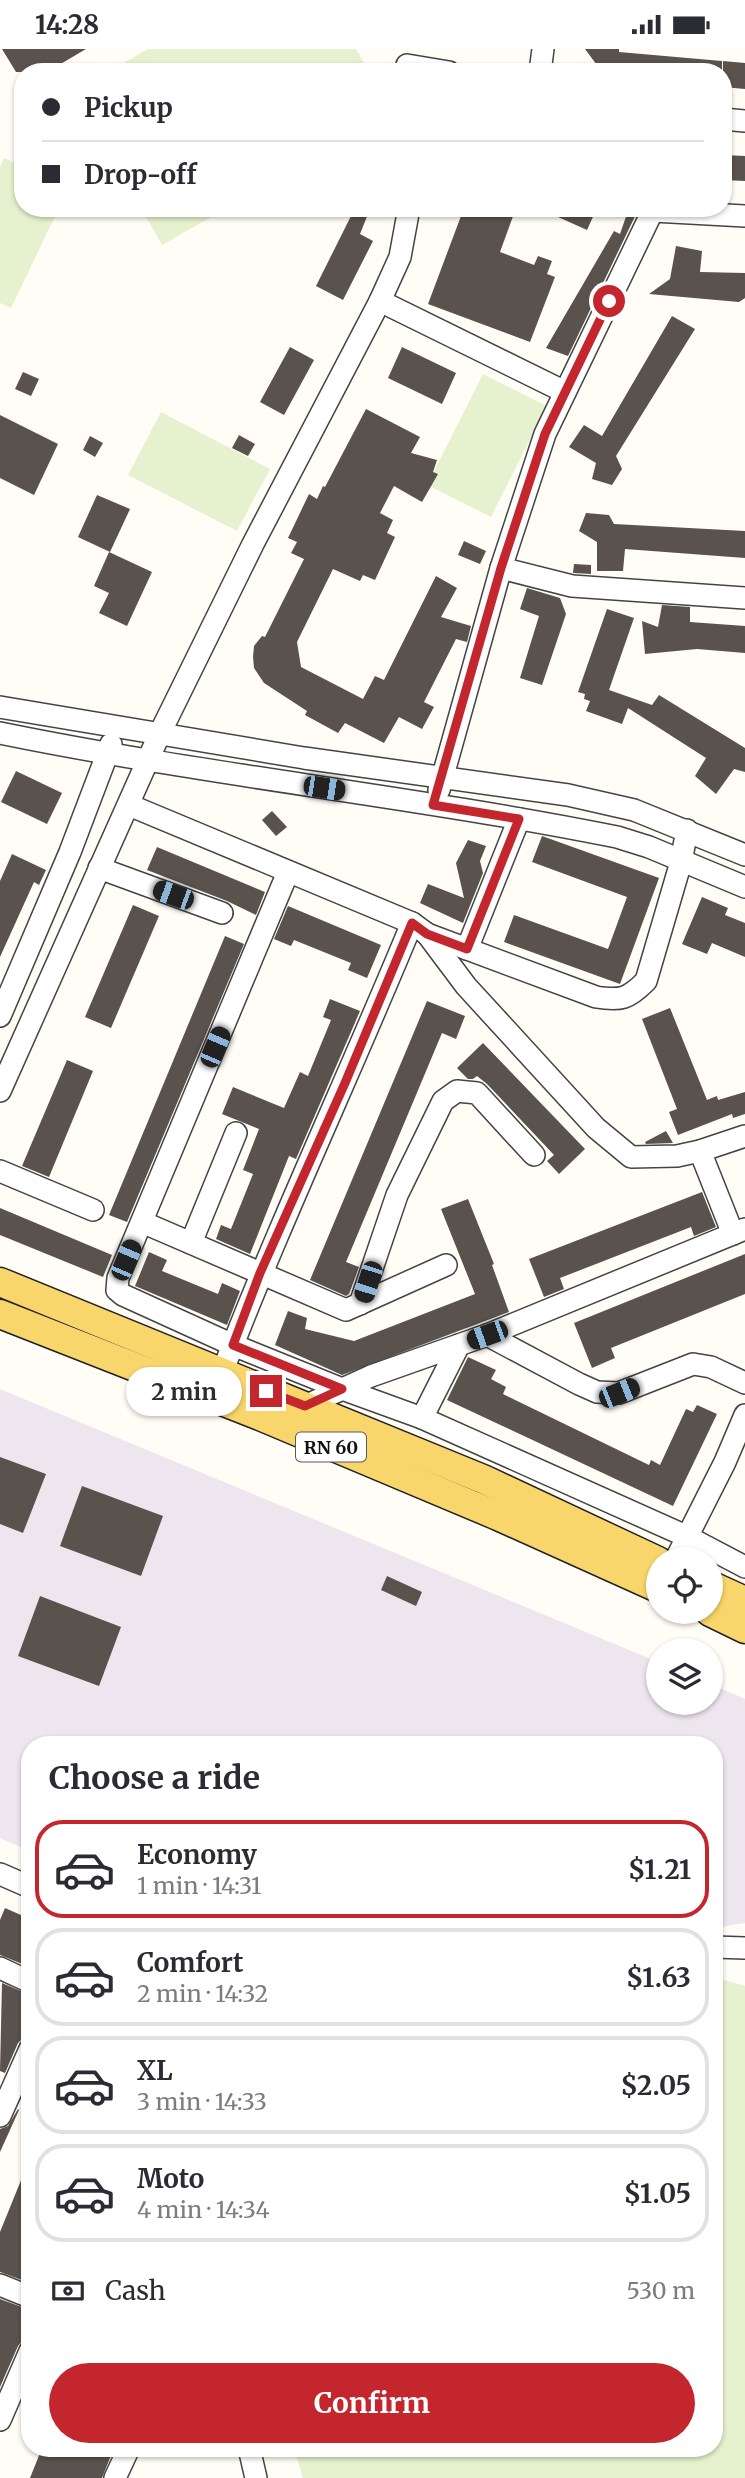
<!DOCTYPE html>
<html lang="en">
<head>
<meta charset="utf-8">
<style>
  :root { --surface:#fff; --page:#f2f2f3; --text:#2b2b33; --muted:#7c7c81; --line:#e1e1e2; --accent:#c4262e }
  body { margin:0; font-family:Merriweather,serif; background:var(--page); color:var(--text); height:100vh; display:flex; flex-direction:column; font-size:26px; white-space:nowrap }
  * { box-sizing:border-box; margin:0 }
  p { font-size:23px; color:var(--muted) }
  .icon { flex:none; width:38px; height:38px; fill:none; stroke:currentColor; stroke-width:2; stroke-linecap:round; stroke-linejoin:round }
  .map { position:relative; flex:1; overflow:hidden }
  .sheet { position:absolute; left:21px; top:1687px; width:702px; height:721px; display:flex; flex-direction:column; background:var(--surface); border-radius:28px; box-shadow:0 2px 5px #0004 }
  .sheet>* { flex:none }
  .top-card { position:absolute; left:14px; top:14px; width:718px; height:154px; border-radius:28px; box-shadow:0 2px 5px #0004; display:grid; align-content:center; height:154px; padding:0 28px; background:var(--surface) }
  .buttons { position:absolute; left:646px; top:1498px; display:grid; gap:14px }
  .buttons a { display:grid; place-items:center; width:77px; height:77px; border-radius:50%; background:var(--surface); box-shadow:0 2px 5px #0004; font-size:35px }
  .end { position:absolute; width:32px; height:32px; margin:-16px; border:9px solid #c4262e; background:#fff; box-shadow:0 0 0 4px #fff }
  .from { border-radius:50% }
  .bubble { position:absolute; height:49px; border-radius:24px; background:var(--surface); box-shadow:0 2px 5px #0004; font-size:23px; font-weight:700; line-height:49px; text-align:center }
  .car { position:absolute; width:21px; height:42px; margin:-21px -10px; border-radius:9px; box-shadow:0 0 5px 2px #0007; background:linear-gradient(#222 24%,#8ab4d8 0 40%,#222 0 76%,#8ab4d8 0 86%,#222 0) }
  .top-card b { display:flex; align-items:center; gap:24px; height:66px; font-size:26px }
  .top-card b+b { border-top:2px solid var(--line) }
  .top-card i { width:18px; height:18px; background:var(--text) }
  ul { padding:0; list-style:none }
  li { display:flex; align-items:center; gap:21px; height:98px; margin:0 14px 10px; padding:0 14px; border:4px solid var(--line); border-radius:28px }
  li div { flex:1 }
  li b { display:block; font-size:26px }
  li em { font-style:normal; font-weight:700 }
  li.active { border-color:var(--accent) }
  li>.icon { width:63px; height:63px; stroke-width:1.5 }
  h2 { padding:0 28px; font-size:32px; line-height:84px }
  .pay { display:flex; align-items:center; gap:18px; height:77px; padding:0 28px; font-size:26px }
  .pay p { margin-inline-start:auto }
  .button { display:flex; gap:14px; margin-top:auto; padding:14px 28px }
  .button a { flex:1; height:80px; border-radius:42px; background:var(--accent); color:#fff; font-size:28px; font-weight:700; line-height:80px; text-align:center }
  .status { display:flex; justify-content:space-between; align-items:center; height:49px; padding:0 35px; background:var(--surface); direction:ltr }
  .status svg { height:19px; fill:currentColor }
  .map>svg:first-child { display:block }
  .industrial { fill:#eee6ef }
  .pitch { fill:#e6f2cf }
  .building { fill:#5a524d }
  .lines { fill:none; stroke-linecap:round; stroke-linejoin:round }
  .minor-casing { stroke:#444; stroke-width:24 }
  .major-casing { stroke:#222; stroke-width:31 }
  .minor { stroke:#fff; stroke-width:21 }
  .major { stroke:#f9d66b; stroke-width:28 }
  .route { stroke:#c4262e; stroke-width:9 }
  .labels { text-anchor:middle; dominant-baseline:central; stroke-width:7; stroke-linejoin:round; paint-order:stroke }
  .shield { fill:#fff; stroke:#585858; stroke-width:2 }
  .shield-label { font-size:18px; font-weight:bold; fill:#111 }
</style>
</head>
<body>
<div class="status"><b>14:28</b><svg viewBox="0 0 49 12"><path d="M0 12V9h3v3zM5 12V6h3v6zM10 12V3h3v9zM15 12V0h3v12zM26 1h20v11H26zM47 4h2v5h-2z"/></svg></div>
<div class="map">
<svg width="745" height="2429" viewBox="0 0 745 2429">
  <rect width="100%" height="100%" fill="#fffdf5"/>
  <polygon class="industrial" points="0,1340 658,1613 658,1654 710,1654 711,1635 745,1650 745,1874 714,1879 714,1696 30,1696 30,1802 0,1789"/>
  <g class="pitch">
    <polygon points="148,0 356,0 369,23 108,23"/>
    <polygon points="4,109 23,118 23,159 59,159 11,259 0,254 0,118"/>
    <polygon points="141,159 227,159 162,196"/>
    <polygon points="483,325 547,357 491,468 427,436"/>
    <polygon points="161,363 270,420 237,482 128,426"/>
    <polygon points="714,1928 745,1937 745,2429 303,2429 294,2399 714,2399"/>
  </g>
  <g class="building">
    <polygon points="2,0 86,0 47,23 16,23"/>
    <polygon points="585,0 619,0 619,3 722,12 722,23 602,23"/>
    <polygon points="723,12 745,14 745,40 723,38"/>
    <polygon points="723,106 745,107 745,132 723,131"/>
    <polygon points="355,159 368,165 360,185 373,192 343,251 316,237"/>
    <polygon points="464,159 516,159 500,203 534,216 538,207 552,212 547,225 555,228 530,293 428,255"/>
    <polygon points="538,159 597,159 587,181"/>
    <polygon points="629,159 639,159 568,307 546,299 614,182 620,185"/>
    <polygon points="676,197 702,202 700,223 745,224 745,249 739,253 649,245 670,230"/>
    <polygon points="672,267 695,280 616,407 622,420 612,436 592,430 596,414 569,398 584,376 602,387"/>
    <polygon points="290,298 314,311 284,366 260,353"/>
    <polygon points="402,298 456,324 442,355 388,329"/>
    <polygon points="23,323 39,330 31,347 15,340"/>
    <polygon points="366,360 420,388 411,404 437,411 433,423 438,425 422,453 394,437 380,464 393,471 387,484 395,488 375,531 363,526 360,532 333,520 297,593 301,618 363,650 375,627 384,631 436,527 457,539 441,568 471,577 467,593 456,590 424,653 434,658 422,680 399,668 384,694 345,674 338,684 305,666 307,662 264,634 254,619 253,608 254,597 262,587 265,588 304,510 291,504 297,493 288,489 309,445 317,450 323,437 325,438"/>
    <polygon points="0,366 58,395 34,446 0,429"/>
    <polygon points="239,386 255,395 248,407 232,399"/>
    <polygon points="90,387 103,394 95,408 83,401"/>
    <polygon points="97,446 130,460 110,503 78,488"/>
    <polygon points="586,464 609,466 614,475 745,482 745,509 625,500 623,522 597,522 597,493 579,482"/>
    <polygon points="464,492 486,502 480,515 458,506"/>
    <polygon points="109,503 152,523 127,577 99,564 109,544 94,537"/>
    <polygon points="574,515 591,516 591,525 573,524"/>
    <polygon points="527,539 560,549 566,565 542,636 520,629 539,567 520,560"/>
    <polygon points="662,556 690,558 690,573 745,577 745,604 697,600 645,605 642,572 658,578"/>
    <polygon points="607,560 634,569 609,641 652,656 659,646 745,699 745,723 734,720 716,745 695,727 706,709 628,659 622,675 586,662 590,652 584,650 585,645 578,643"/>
    <polygon points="16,722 62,744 47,775 1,753"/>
    <polygon points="272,762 287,778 276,787 262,771"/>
    <polygon points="542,787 659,829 620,935 504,893 514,866 608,900 627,848 532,813"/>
    <polygon points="468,791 486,797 480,812 483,824 463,874 420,854 428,835 464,849 456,814"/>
    <polygon points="157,798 265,843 256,866 227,852 147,821"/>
    <polygon points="12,805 46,821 39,836 34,833 0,908 0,832"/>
    <polygon points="702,848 728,859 725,866 745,874 745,908 712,894 707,905 682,895"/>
    <polygon points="133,856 159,867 111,979 85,968"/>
    <polygon points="288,857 381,896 367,929 348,921 351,914 294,891 291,897 274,890"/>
    <polygon points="225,887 244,895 127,1173 109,1166"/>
    <polygon points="330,950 360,962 296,1110 289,1107 250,1205 216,1190 221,1176 231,1180 253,1125 243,1121 259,1080 222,1065 233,1038 284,1059 300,1023 308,1027 331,971 323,968"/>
    <polygon points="427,952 465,967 456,990 442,984 346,1213 359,1218 349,1245 346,1247 310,1231"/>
    <polygon points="670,959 707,1051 717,1047 718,1051 745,1043 745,1065 733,1069 732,1065 678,1086 669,1063 677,1060 642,970"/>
    <polygon points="483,994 585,1100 559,1125 547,1112 554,1106 487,1035 477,1027 473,1030 468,1030 457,1019"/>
    <polygon points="67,1011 93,1022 49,1128 22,1117"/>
    <polygon points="666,1082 673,1094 646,1095 645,1093"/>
    <polygon points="702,1143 716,1178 694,1187 691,1178 560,1229 564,1240 544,1248 529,1210"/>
    <polygon points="468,1150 494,1215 492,1216 509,1263 342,1326 275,1296 288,1262 307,1269 305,1280 354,1292 475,1245 441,1160"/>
    <polygon points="0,1159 112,1206 103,1228 0,1186"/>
    <polygon points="149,1203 167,1211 162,1222 218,1245 222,1234 240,1242 227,1276 135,1237"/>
    <polygon points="745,1205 745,1245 611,1299 615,1309 592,1319 574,1274"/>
    <polygon points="468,1308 496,1321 491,1330 506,1338 503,1345 649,1416 651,1411 660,1416 686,1360 693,1363 697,1356 717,1365 673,1457 447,1351"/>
    <polygon points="0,1408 46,1425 23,1484 0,1475"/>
    <polygon points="82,1437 163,1467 141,1527 60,1497"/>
    <polygon points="387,1527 422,1543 416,1557 381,1541"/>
    <polygon points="40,1547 121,1578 99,1637 18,1607"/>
    <polygon points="5,1859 30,1870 30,1918 0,1906 0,1871"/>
    <polygon points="2,1934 30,1946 30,1987 23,1989 18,1994 5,2024 0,2022"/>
    <polygon points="18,2060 19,2061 0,2103 0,2080 8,2077"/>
    <polygon points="28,2114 30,2114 30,2234 0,2223 0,2183"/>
    <polygon points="0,2250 30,2261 30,2289 23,2291 18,2297 0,2338"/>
    <polygon points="42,2399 114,2399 102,2429 30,2429"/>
  </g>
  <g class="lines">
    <g class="minor-casing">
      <g id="minor">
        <polyline points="407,16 449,23"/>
        <polyline points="540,23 543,0"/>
        <polyline points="723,70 745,72"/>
        <polyline points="653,162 745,167"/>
        <polyline points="380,252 565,343"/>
        <polyline points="501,519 572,537 745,549"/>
        <polyline points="0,658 304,709 568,746 634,761 745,806"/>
        <path d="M0,684C205,726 413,747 617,788L649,798L745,838"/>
        <polyline points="439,741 501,519 545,385 654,159"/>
        <path d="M129,756L412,874L427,885L596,948C621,952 628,950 646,932L681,813L687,781"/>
        <polyline points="99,819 222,864"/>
        <polyline points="288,823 118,1229 117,1241 123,1246 233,1296 342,1340 422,1369 688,1488 745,1518"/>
        <polyline points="427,885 466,937 596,1079 631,1108 677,1107 700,1102 745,1087"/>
        <polyline points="467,900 519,770"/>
        <polyline points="0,967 70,803 111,695"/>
        <polyline points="0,1042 160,684 253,495 380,252 400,208 409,159"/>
        <polyline points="700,1102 733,1185"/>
        <polyline points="0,1122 93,1161"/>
        <polyline points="142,1173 346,1261 446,1216"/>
        <polyline points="191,1194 236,1084"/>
        <polyline points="360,1255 397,1146 443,1052 457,1042 477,1044 534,1106"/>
        <polyline points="487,1286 579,1335 597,1343 619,1344 693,1315 711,1318 745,1334"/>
        <path d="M222,1324C280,1172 350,1025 412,874"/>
        <polyline points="305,1357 371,1327 487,1286 745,1180"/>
        <polyline points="422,1369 459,1296"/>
        <polyline points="676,1510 725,1413 745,1366"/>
        <polyline points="0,1825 30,1838"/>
        <polyline points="714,1898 745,1899"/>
        <polyline points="0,1919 30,1933"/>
        <polyline points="0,2067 30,2000"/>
        <polyline points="0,2236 30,2248"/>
        <polyline points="0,2371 30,2302"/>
        <polyline points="249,2399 256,2429"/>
        <polyline points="115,2429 129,2399"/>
      </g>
    </g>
    <g class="major-casing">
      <g id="major">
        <polyline points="0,1233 483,1430 658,1512"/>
        <polyline points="0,1265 260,1367 498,1467 658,1539"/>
        <polyline points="710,1536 745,1552"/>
        <polyline points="710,1563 745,1580"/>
      </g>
    </g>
    <use href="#minor" class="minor"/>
    <use href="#major" class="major"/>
  </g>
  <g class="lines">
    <polyline class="route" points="266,1342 305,1357 342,1340 233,1296 260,1224 345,1034 412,874 427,885 467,900 519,770 433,756 501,519 545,385 609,252"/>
  </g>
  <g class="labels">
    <rect class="shield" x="296" y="1383.5" width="70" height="29" rx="5"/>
    <g class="shield-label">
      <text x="331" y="1398">RN 60</text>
    </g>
  </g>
</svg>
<div class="buttons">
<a><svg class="icon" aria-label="locate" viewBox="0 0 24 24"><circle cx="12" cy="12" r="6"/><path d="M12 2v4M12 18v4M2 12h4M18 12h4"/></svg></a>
<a><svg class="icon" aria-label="layers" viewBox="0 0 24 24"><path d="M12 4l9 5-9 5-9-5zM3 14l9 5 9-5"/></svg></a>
</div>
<i class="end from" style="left:609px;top:252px"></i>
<i class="end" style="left:266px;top:1342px"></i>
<div class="bubble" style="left:126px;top:1318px;width:116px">2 min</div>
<i class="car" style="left:324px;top:739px;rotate:99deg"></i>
<i class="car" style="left:173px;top:846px;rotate:290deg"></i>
<i class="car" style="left:215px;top:998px;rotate:23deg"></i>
<i class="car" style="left:126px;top:1211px;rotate:23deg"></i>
<i class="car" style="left:368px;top:1233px;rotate:198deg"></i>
<i class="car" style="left:487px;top:1286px;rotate:250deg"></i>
<i class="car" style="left:619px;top:1344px;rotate:68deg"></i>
<div class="top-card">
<b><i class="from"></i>Pickup</b>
<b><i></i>Drop-off</b>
</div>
<section class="sheet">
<h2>Choose a ride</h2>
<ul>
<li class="active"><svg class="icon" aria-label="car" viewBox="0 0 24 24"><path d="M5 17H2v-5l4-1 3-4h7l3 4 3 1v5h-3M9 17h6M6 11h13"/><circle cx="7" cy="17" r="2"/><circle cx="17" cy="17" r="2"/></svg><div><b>Economy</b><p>1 min · 14:31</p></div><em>$1.21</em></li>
<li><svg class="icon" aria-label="car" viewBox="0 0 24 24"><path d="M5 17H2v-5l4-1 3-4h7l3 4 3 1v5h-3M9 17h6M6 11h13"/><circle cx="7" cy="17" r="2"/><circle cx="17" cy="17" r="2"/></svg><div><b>Comfort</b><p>2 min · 14:32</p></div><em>$1.63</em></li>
<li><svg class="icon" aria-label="car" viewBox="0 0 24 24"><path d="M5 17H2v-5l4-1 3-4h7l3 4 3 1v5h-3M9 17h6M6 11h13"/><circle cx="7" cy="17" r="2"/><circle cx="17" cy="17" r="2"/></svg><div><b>XL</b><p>3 min · 14:33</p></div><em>$2.05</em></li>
<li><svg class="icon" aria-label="car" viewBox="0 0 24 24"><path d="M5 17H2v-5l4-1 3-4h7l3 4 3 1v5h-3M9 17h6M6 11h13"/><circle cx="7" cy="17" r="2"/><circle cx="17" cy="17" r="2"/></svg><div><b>Moto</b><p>4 min · 14:34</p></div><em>$1.05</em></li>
</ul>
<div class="pay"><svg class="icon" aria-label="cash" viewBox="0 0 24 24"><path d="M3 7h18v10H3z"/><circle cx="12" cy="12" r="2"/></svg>Cash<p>530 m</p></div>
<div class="button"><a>Confirm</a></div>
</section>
</div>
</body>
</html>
